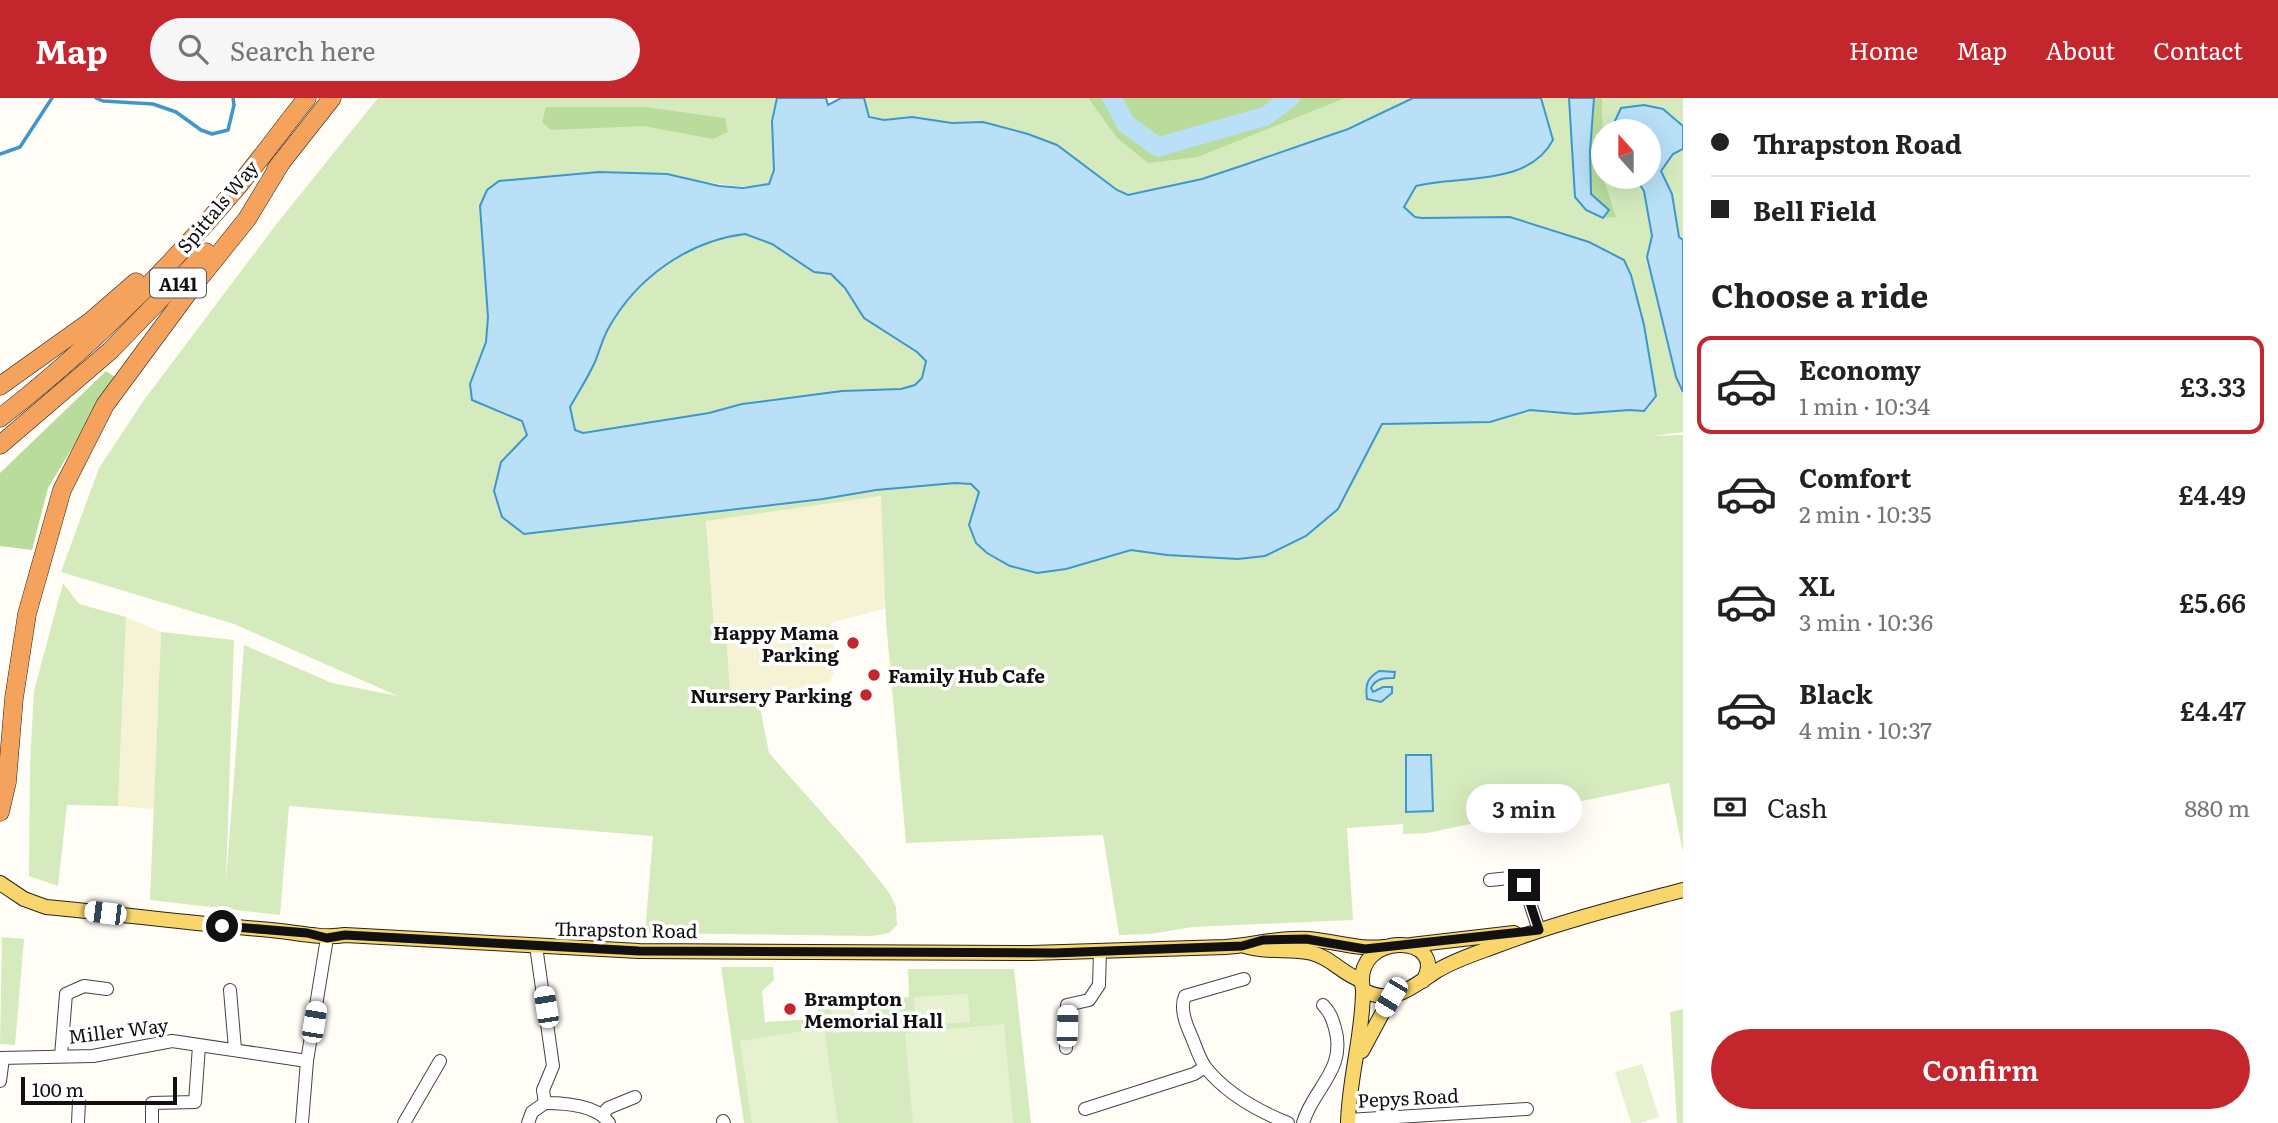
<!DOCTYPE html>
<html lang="en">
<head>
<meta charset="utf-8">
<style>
  :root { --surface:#fff; --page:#f6f6f6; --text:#222; --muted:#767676; --line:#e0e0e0; --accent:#c4262e }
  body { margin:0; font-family:Literata,serif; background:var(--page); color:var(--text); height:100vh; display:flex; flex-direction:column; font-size:26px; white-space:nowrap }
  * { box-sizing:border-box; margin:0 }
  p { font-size:23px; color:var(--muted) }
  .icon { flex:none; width:38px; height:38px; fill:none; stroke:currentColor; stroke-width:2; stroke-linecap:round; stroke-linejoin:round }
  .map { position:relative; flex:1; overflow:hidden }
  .panel { display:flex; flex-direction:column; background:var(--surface); width:595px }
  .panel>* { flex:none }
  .top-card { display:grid; align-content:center; height:154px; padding:0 28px; background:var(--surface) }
  .needle { width:46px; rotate:339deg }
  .fabs { position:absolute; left:1591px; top:21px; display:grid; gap:14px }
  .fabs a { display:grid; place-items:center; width:70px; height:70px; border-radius:50%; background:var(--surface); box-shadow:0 7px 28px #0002; font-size:35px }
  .scale { position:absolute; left:21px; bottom:18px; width:156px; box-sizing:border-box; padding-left:7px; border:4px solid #111; border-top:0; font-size:19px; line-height:24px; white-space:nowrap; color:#111; -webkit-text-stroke:5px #fff; paint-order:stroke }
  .end { position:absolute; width:32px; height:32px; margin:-16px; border:9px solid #111; background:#fff; box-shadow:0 0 0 4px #fff }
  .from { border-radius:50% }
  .bubble { position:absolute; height:49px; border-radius:24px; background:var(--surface); box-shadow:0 7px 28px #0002; font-size:23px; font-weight:600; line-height:49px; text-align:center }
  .car { position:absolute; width:21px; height:42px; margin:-21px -10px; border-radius:9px; box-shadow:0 0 5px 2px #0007; background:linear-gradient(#fff 24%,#345 0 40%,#fff 0 76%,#345 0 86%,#fff 0) }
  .top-card b { display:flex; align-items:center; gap:24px; height:66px; font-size:26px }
  .top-card b+b { border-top:2px solid var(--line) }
  .top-card i { width:18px; height:18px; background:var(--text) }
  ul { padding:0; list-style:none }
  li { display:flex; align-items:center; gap:21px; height:98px; margin:0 14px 10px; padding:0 14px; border:4px solid transparent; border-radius:14px }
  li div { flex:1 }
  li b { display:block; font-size:26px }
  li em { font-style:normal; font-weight:600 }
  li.current { border-color:var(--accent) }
  li>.icon { width:63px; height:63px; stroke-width:1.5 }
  h2 { padding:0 28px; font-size:32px; line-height:84px }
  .pay { display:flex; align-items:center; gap:18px; height:77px; padding:0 28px; font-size:26px }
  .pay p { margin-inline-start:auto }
  .button { display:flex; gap:14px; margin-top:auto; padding:14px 28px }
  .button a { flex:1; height:80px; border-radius:42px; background:var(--accent); color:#fff; font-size:28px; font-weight:600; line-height:80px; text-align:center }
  header { display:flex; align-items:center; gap:42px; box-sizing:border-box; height:98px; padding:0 35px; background:var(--accent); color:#fff }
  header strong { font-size:33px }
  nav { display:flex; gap:38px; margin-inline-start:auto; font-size:24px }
  .search { width:490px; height:63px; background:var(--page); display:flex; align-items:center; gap:18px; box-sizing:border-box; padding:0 24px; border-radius:38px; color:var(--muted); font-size:26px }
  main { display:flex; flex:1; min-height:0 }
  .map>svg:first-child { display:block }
  .farmland { fill:#f6f3d4 }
  .green { fill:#d5ebbd; fill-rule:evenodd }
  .forest { fill:#b9dc9c }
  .pitch { fill:#e6f2cf }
  .water { fill:#b9e0f7; stroke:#3f96cf; stroke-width:2; fill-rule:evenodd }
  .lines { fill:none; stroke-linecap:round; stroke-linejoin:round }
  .stream { stroke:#3f96cf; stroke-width:3.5 }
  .river { stroke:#b9e0f7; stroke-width:19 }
  .minor-casing { stroke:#444; stroke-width:14 }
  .major-casing { stroke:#222; stroke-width:16 }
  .highway-casing { stroke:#222; stroke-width:19 }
  .minor { stroke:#fff; stroke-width:12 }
  .major { stroke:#f9d66b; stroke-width:14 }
  .highway { stroke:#f5a25d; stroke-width:18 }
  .route { stroke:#111; stroke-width:9 }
  .poi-dot { fill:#c4262e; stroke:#fff; stroke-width:2.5 }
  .labels { text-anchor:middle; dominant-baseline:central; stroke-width:7; stroke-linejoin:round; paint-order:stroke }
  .shield { fill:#fff; stroke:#585858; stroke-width:2 }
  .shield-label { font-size:18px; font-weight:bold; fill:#111 }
  .street-label { font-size:19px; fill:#111; stroke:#fff }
  .poi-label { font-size:19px; font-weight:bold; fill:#111; stroke:#fff; text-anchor:end }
</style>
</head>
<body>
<header>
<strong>Map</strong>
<div class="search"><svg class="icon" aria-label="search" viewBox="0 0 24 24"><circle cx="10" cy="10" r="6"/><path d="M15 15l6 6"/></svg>Search here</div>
<nav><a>Home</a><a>Map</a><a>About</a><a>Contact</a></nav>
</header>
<main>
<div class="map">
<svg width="1683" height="1025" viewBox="0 0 1683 1025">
  <rect width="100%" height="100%" fill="#fffdf5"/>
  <g class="farmland">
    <polygon points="882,398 886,510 831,525 836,567 830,584 777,594 730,598 727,546 715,542 706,422"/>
    <polygon points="126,519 161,534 154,711 118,708"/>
  </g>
  <g class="green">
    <path d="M378,0H777L772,23L774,72L769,86C727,92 707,83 667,76L488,219L486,244L470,286L473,302L522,323L527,337L501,364L764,407L876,392L955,385L971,386L979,394L974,407L1066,471L1131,452L1167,457L1338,411L1382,326L1490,324L1530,312L1576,316L1630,312L1616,159L1589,144L1510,119L1422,120L1415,119L1404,109L1416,88L1424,86L1542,7L1541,0H1683V334L1652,338L1683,337V754L1669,685L1427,735L1403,736V726L1347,730L1353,822L1192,829L1151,836L1119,837L1103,737L906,745L886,524L881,398L706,423L715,542L727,546L730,597L757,594L769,655L861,759L890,796L896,809L897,827L889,835L872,838L645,835L653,738L289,708L280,817L150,802L161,534L234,542L226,784L244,547L332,585L398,598L234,526L61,474L99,370L144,302L278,124ZM1603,33H1648V79H1603Z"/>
    <path d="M864,0H1088L1116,39L1198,59L1346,0H1413C1345,32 1274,62 1202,81C1177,87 1153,92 1128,97L1117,92L1057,47L1028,36L983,24L952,25L912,19L884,22L869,19Z"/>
    <path d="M745,136L772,146L814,174L831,176L845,190L864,220L917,254L926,263L922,279L915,287L901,291L842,293L742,306L709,315L583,335L575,332L569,309C578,295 587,281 594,266C599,255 602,242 608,231C636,180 688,143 745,136Z"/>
    <polygon points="63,485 79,506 126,519 118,708 67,707 58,788 29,778 30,666 34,593"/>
    <polygon points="2,839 24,841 15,947 0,946"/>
    <polygon points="721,869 773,869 774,882 762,893 765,924 817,921 818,904 909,899 908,871 1014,871 1031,1025 744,1025"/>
    <polygon points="1683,911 1683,1025 1677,1025 1670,914"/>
  </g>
  <g class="forest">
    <polygon points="1088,0 1346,0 1198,59 1148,65 1116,39"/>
    <polygon points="1594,0 1602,0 1603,79 1616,119 1603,120 1609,112 1591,96 1590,50"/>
    <polygon points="546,9 645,9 725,20 728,34 713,41 644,28 551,32 542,24"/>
    <polygon points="106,273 115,279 48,390 32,452 0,448 0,375"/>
  </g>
  <g class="pitch">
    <polygon points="968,896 970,924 916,927 914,899"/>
    <polygon points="877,902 878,932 832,935 830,905"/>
    <polygon points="1004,926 1013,1025 913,1025 905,935"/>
    <polygon points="824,930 838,1025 752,1025 740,943"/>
    <polygon points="1642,966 1659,1019 1640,1025 1631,1025 1615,974"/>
  </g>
  <g class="water">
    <path d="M777,0H826L828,7L841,0H864L869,19L884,22L912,19L952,25L983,24L1028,36L1057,47L1117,92L1128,97L1202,81L1244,67L1348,31L1413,0H1541L1553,42C1528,89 1460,77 1416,88L1404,109L1415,119L1422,120L1510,119L1589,144L1624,162L1631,177L1644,227L1656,298L1644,313L1629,312L1576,316L1530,312L1490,324L1382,326L1338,411L1306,438L1265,458L1238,461L1167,457L1131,452L1066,471L1037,475L1010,468L987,455L976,445L969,427L979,394L971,386L955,385L876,392L823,401L524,436L502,419L494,393L501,364L527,337L522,323L472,302L470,286L486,244L488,219L480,108L487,92L499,83L599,74L667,76L719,88L743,90L769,86L774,72L772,23ZM745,136L772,146L814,174L831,176L845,190L864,220L917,254L926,263L922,280L915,287L901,291L842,293L742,306L709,315L583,335L575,332L570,309C578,295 587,281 594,266C599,255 602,242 608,231C636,180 688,143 745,136Z"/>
    <polygon points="1569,0 1594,0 1590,53 1591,96 1609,112 1603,120 1586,112 1575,99"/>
    <polygon points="1644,7 1663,11 1683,28 1683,51 1673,56 1661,73 1672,96 1679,139 1683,142 1683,294 1676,279 1647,159 1652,138 1644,93 1635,79 1648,79 1648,33 1615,33 1614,25 1621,10"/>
    <path d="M1379,573L1395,574L1394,580C1384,580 1376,580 1371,590L1373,594L1383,589H1392V595L1381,604L1367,601C1365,587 1367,580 1379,573Z"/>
    <polygon points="1406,657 1431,657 1433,713 1406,714"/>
  </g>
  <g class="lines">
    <g class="stream">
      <polyline points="96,0 103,3 153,6 176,14 201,32 212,36 228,32 234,7 233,0"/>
      <polyline points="0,56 20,49 52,0"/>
    </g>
    <polyline class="river" points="1112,0 1126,26 1158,49 1266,18 1290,0"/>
    <g class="minor-casing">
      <g id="minor">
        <polyline points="1490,782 1510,780 1524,787 1539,832"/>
        <path d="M536,848L553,968L543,992L545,1005C566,1005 597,1007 609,1025"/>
        <path d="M1244,881L1185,898C1180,909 1185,924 1190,935C1195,946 1199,961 1206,970C1227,996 1258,1013 1288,1025"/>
        <polyline points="230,892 235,951"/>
        <polyline points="1066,950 1067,907 1089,902 1099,887 1100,853"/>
        <polyline points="61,958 66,896 84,888 107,891"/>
        <polyline points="0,960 93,958 172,943 307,963"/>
        <polyline points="0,983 3,960"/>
        <polyline points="1085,1011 1194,976 1205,969"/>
        <polyline points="603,1016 608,1010 635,999"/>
        <polyline points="1348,1022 1527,1011"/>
        <polyline points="723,1023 724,1025"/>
        <polyline points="78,1025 79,1003"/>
        <polyline points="152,1025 152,1005 195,1004 199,948"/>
        <polyline points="302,1025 307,963 327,840"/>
        <polyline points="404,1025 440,963"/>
        <polyline points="528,1025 532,1014 545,1005"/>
        <path d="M1303,1025C1313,990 1347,972 1335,930C1332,920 1330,914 1323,907"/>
      </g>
    </g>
    <g class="major-casing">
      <g id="major">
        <path d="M0,785L24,801L46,809C121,816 196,826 271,832C295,834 321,841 345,837L639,853L1031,855L1225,849C1253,847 1279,839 1308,841C1334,843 1358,852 1384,849"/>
        <polyline points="1411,847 1514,835"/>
        <path d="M1245,848C1268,855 1289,850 1312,855C1332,860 1342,876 1361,882"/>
        <path d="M1423,883C1451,836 1351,831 1363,892C1391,908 1411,890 1435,874C1452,863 1474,856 1493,849C1555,825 1619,809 1683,792"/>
        <polyline points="1362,953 1391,899"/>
        <path d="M1348,1025C1349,980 1363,937 1363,892"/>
      </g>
    </g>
    <g class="highway-casing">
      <g id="highway">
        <polyline points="276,71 332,0"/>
        <polyline points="0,288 91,223 136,184"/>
        <path d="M0,320C86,253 164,176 234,93C259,63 282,31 307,0"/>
        <polyline points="0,347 110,253 206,154"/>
        <polyline points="0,714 7,684 14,600 27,516 62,392 105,307 190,192 247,121 282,63"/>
      </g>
    </g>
    <use href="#minor" class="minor"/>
    <use href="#major" class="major"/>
    <use href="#highway" class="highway"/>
  </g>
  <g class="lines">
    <polyline class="route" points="222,828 307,835 327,840 345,837 639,853 1054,855 1242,848 1263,842 1306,841 1365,851 1539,832 1524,787"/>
  </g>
  <g class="poi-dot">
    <circle cx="853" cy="545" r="7"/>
    <circle cx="874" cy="577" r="7"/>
    <circle cx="866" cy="597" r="7"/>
    <circle cx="790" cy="911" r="7"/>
  </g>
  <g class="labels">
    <rect class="shield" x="150" y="170.5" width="56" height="29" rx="5"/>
    <g class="shield-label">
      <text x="178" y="185">A141</text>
    </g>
    <g class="street-label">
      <text transform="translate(217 108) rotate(-50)">Spittals Way</text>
      <text transform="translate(626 831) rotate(1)">Thrapston Road</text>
      <text transform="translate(118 932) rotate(-7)">Miller Way</text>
      <text transform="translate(1408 999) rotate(-3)">Pepys Road</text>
    </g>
    <g class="poi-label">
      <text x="839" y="534">Happy Mama<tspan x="839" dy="22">Parking</tspan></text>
      <text x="888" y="577" text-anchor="start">Family Hub Cafe</text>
      <text x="852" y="597">Nursery Parking</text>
      <text x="804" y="900" text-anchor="start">Brampton<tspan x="804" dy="22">Memorial Hall</tspan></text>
    </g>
  </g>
</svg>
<div class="fabs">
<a><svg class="needle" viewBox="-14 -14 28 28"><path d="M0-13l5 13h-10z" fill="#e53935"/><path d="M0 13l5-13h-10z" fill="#767676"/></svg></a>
</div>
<div class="scale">100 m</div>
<i class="end from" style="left:222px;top:828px"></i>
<i class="end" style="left:1524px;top:787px"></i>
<div class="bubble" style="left:1466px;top:686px;width:116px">3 min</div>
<i class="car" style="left:105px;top:815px;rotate:277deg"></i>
<i class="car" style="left:1391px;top:899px;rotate:211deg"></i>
<i class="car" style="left:546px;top:909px;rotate:351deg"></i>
<i class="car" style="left:314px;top:924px;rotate:9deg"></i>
<i class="car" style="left:1067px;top:928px;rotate:2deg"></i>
</div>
<section class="panel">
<div class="top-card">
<b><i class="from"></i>Thrapston Road</b>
<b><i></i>Bell Field</b>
</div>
<h2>Choose a ride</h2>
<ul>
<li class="current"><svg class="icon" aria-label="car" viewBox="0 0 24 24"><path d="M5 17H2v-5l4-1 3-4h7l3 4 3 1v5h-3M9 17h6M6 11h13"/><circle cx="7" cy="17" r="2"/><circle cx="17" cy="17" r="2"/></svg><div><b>Economy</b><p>1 min · 10:34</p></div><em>£3.33</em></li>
<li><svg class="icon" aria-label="car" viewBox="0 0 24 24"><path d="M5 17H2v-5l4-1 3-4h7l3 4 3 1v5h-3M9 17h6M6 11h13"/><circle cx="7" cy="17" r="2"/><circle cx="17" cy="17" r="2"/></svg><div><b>Comfort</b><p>2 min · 10:35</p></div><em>£4.49</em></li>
<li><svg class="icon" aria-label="car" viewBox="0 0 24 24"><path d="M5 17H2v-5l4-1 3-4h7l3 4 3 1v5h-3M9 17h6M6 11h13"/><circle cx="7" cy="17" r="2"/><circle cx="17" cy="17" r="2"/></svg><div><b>XL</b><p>3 min · 10:36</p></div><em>£5.66</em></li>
<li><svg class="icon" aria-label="car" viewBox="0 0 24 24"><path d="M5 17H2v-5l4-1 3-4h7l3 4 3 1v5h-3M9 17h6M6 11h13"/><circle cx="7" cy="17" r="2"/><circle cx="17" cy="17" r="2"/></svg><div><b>Black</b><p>4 min · 10:37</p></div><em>£4.47</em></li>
</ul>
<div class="pay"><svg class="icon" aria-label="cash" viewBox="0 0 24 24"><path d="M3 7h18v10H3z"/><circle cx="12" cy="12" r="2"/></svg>Cash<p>880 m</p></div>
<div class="button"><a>Confirm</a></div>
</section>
</main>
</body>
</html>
